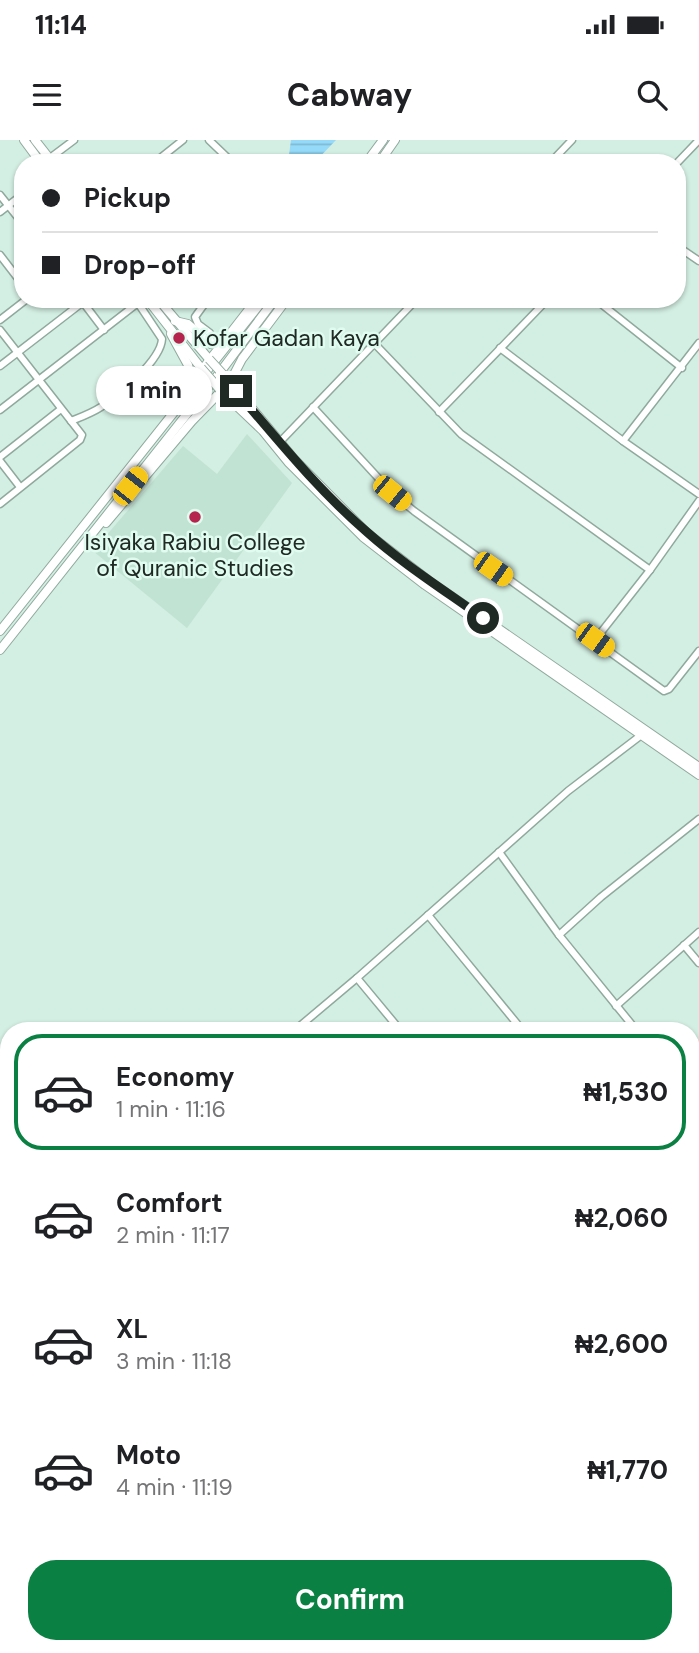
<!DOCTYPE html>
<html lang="en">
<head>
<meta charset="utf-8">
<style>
  :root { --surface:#fff; --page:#f6f6f6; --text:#202124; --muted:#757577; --line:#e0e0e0; --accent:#0b8043 }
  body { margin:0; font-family:"DM Sans",sans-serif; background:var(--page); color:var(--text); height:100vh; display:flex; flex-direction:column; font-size:26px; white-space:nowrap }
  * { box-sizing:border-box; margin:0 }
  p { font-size:23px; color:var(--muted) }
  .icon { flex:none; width:38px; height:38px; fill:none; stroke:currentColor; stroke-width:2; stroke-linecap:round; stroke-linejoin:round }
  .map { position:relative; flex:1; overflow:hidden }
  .side { position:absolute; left:0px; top:882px; width:700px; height:632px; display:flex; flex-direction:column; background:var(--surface); border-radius:28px 28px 0 0; box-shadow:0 2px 5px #0004 }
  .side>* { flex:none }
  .hud { position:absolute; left:14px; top:14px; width:672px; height:154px; border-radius:28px; box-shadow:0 2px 5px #0004; display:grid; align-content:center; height:154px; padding:0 28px; background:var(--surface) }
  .end { position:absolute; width:32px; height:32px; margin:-16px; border:9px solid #202a25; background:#fff; box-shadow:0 0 0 4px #fff }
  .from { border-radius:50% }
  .bubble { position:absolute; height:49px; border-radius:24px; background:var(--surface); box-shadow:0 2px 5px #0004; font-size:23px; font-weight:700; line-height:49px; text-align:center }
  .car { position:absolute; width:21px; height:42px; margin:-21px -10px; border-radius:9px; box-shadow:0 0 5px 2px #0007; background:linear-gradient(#f5c518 24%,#345 0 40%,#f5c518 0 76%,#345 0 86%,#f5c518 0) }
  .hud b { display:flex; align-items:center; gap:24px; height:66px; font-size:26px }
  .hud b+b { border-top:2px solid var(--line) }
  .hud i { width:18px; height:18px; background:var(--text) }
  ul { padding:12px 0 0; list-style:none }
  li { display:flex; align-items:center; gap:21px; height:116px; margin:0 14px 10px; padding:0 14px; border:4px solid transparent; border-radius:28px }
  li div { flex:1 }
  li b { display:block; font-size:26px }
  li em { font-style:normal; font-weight:700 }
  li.on { border-color:var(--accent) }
  li>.icon { width:63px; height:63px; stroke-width:1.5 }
  .button { display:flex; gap:14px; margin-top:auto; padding:14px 28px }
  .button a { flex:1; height:80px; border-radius:28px; background:var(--accent); color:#fff; font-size:28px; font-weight:700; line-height:80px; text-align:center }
  .status { display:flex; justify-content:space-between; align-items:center; height:49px; padding:0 35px; background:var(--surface); direction:ltr }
  .status svg { height:19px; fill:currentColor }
  header { display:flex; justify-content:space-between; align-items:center; height:91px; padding:0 28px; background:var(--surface); font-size:32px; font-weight:700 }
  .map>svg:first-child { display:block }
  .built { fill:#c1e3d4 }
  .water { fill:url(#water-rules) }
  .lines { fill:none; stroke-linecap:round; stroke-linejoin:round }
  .minor-casing { stroke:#90a99e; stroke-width:9 }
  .major-casing { stroke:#90a99e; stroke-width:10 }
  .minor { stroke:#fff; stroke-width:6 }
  .major { stroke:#fff; stroke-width:8 }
  .major-bridge-casing { stroke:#90a99e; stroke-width:10; stroke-linecap:butt }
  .major-bridge { stroke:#fff; stroke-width:8 }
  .route { stroke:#202a25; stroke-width:9 }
  .poi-dot { fill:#b5244c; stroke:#e0fbef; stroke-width:2.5 }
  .labels { text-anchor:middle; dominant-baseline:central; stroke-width:5; stroke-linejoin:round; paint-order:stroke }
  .poi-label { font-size:23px; fill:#202a25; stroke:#e0fbef; text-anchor:start }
</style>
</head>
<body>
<div class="status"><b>11:14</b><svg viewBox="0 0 49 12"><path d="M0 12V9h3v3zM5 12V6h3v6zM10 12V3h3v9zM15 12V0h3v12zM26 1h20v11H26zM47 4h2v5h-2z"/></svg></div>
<header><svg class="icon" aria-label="menu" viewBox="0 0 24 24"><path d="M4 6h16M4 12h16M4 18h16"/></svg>Cabway<svg class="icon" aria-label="search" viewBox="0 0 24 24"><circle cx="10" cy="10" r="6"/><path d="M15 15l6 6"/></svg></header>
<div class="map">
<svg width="699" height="1513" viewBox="0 0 699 1513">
  <defs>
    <pattern id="water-rules" width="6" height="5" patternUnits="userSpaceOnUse" patternTransform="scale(1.75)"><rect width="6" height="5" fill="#95daf9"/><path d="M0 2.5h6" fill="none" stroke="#80bbd5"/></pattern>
  </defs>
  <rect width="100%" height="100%" fill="#d3eee2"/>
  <polygon class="built" points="247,294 292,343 187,488 93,411 183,306 217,334"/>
  <polygon class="water" points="291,0 336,0 314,23 291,23 289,15"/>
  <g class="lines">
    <g class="minor-casing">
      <g id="minor">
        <polyline points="209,0 233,23"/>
        <polyline points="50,18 74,0"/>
        <polyline points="154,23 183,0"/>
        <polyline points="550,23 572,0"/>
        <polyline points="677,23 699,0"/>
        <polyline points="0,55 23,84"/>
        <polyline points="0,72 23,54"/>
        <polyline points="677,106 699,121"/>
        <polyline points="0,115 23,145"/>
        <polyline points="208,159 195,177 198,184 210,193 211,204"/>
        <polyline points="595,159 682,228"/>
        <polyline points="82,161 104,190"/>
        <polyline points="0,180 27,159"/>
        <polyline points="0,190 82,295 80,300 0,364"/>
        <polyline points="374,203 461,294 650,430"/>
        <polyline points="500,208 623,301 699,354"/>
        <polyline points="0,226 83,162"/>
        <polyline points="313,267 392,353 414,371 664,551 669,549 699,511"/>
        <polyline points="0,270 143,159"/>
        <polyline points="439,272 548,159"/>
        <path d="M71,281C81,277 92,273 101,267C119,256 161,220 162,199L138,163"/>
        <polyline points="623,301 699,203"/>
        <polyline points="277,305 417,159"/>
        <polyline points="0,317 61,269"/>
        <polyline points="0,321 20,347"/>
        <polyline points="595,500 650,430 699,361"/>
        <polyline points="499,712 559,795 637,891"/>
        <polyline points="428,775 523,891"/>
        <polyline points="559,795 601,757 699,679"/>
        <polyline points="684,805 699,823"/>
        <polyline points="357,838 401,891"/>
        <polyline points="616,866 699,792"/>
        <polyline points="294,891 357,838 568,651 644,593"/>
        <polyline points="691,956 699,965"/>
        <polyline points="691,1020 699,1013"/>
        <polyline points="691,1126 699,1120"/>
        <polyline points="0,1136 9,1129"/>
        <polyline points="691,1170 699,1165"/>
        <polyline points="691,1197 699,1209"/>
        <polyline points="691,1269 699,1280"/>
        <polyline points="691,1308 699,1303"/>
        <polyline points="0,1315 9,1307"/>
        <polyline points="691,1357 699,1352"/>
        <polyline points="0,1390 9,1382"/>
        <polyline points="691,1402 699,1396"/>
        <polyline points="0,1452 9,1463"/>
        <polyline points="41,1505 48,1513"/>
        <polyline points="110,1505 117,1513"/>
        <polyline points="157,1505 165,1513"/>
        <polyline points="250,1505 257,1513"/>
        <polyline points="296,1505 304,1513"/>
        <polyline points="386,1505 391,1513 403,1505"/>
        <polyline points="524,1505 529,1513"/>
        <polyline points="622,1505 627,1513"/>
        <polyline points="664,1505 671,1513"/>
        <polyline points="66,1513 75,1505"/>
        <polyline points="460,1513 472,1505"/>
        <polyline points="533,1513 545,1505"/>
        <polyline points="601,1513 613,1505"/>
        <polyline points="694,1513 699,1508"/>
      </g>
    </g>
    <g class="major-casing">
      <g id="major">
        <polyline points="24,0 41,23"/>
        <polyline points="35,0 53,23"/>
        <polyline points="366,23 383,0"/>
        <polyline points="379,23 395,0"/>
        <polyline points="147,159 201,228"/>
        <polyline points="158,159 209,219"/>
        <polyline points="175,181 188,184 211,204 221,201"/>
        <polyline points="171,194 188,225 192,242"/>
        <polyline points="230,242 294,319 367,393 428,440 699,627"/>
        <polyline points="222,252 263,291 289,323 363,397 425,445 699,635"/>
        <polyline points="184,253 257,159"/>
        <polyline points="106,383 192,281 230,242 242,219 287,159"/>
        <polyline points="0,491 264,159"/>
        <polyline points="0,510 221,231 275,159"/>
      </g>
    </g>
    <use href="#minor" class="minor"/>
    <use href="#major" class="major"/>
    <g class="major-bridge-casing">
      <g id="major-bridge">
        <polyline points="209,219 230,242"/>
        <polyline points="201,228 222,252"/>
      </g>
    </g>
    <use href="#major-bridge" class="major-bridge"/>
  </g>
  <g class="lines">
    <path class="route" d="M236,251C278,300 318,350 367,392C403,424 444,450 483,478"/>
  </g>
  <g class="poi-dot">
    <circle cx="179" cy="198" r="7"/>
    <circle cx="195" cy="377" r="7"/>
  </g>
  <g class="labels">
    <g class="poi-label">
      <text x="193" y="198">Kofar Gadan Kaya</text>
      <text x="195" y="402" text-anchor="middle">Isiyaka Rabiu College<tspan x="195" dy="26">of Quranic Studies</tspan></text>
    </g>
  </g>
</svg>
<i class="end from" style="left:483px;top:478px"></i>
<i class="end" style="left:236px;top:251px"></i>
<div class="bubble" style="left:96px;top:226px;width:116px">1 min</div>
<i class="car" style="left:130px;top:346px;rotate:38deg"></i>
<i class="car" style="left:392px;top:353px;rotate:129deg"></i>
<i class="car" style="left:493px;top:429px;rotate:125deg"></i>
<i class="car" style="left:595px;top:500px;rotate:126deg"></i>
<div class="hud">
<b><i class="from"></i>Pickup</b>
<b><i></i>Drop-off</b>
</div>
<section class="side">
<ul>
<li class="on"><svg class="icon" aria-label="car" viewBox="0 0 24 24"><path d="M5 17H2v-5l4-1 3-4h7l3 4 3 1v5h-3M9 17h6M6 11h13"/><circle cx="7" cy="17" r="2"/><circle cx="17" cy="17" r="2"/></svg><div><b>Economy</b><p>1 min · 11:16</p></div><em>₦1,530</em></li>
<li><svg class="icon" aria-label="car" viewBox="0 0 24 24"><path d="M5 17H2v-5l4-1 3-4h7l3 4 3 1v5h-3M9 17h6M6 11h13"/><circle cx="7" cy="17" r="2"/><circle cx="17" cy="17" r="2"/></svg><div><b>Comfort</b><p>2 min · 11:17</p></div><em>₦2,060</em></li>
<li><svg class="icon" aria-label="car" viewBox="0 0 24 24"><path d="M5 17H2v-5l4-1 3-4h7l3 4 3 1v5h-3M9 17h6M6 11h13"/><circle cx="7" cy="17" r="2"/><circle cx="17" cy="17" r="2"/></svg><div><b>XL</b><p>3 min · 11:18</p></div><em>₦2,600</em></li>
<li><svg class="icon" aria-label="car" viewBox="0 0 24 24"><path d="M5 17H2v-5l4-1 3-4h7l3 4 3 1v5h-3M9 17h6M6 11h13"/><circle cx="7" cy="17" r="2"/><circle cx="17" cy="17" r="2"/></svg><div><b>Moto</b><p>4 min · 11:19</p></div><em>₦1,770</em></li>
</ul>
<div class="button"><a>Confirm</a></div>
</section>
</div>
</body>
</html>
